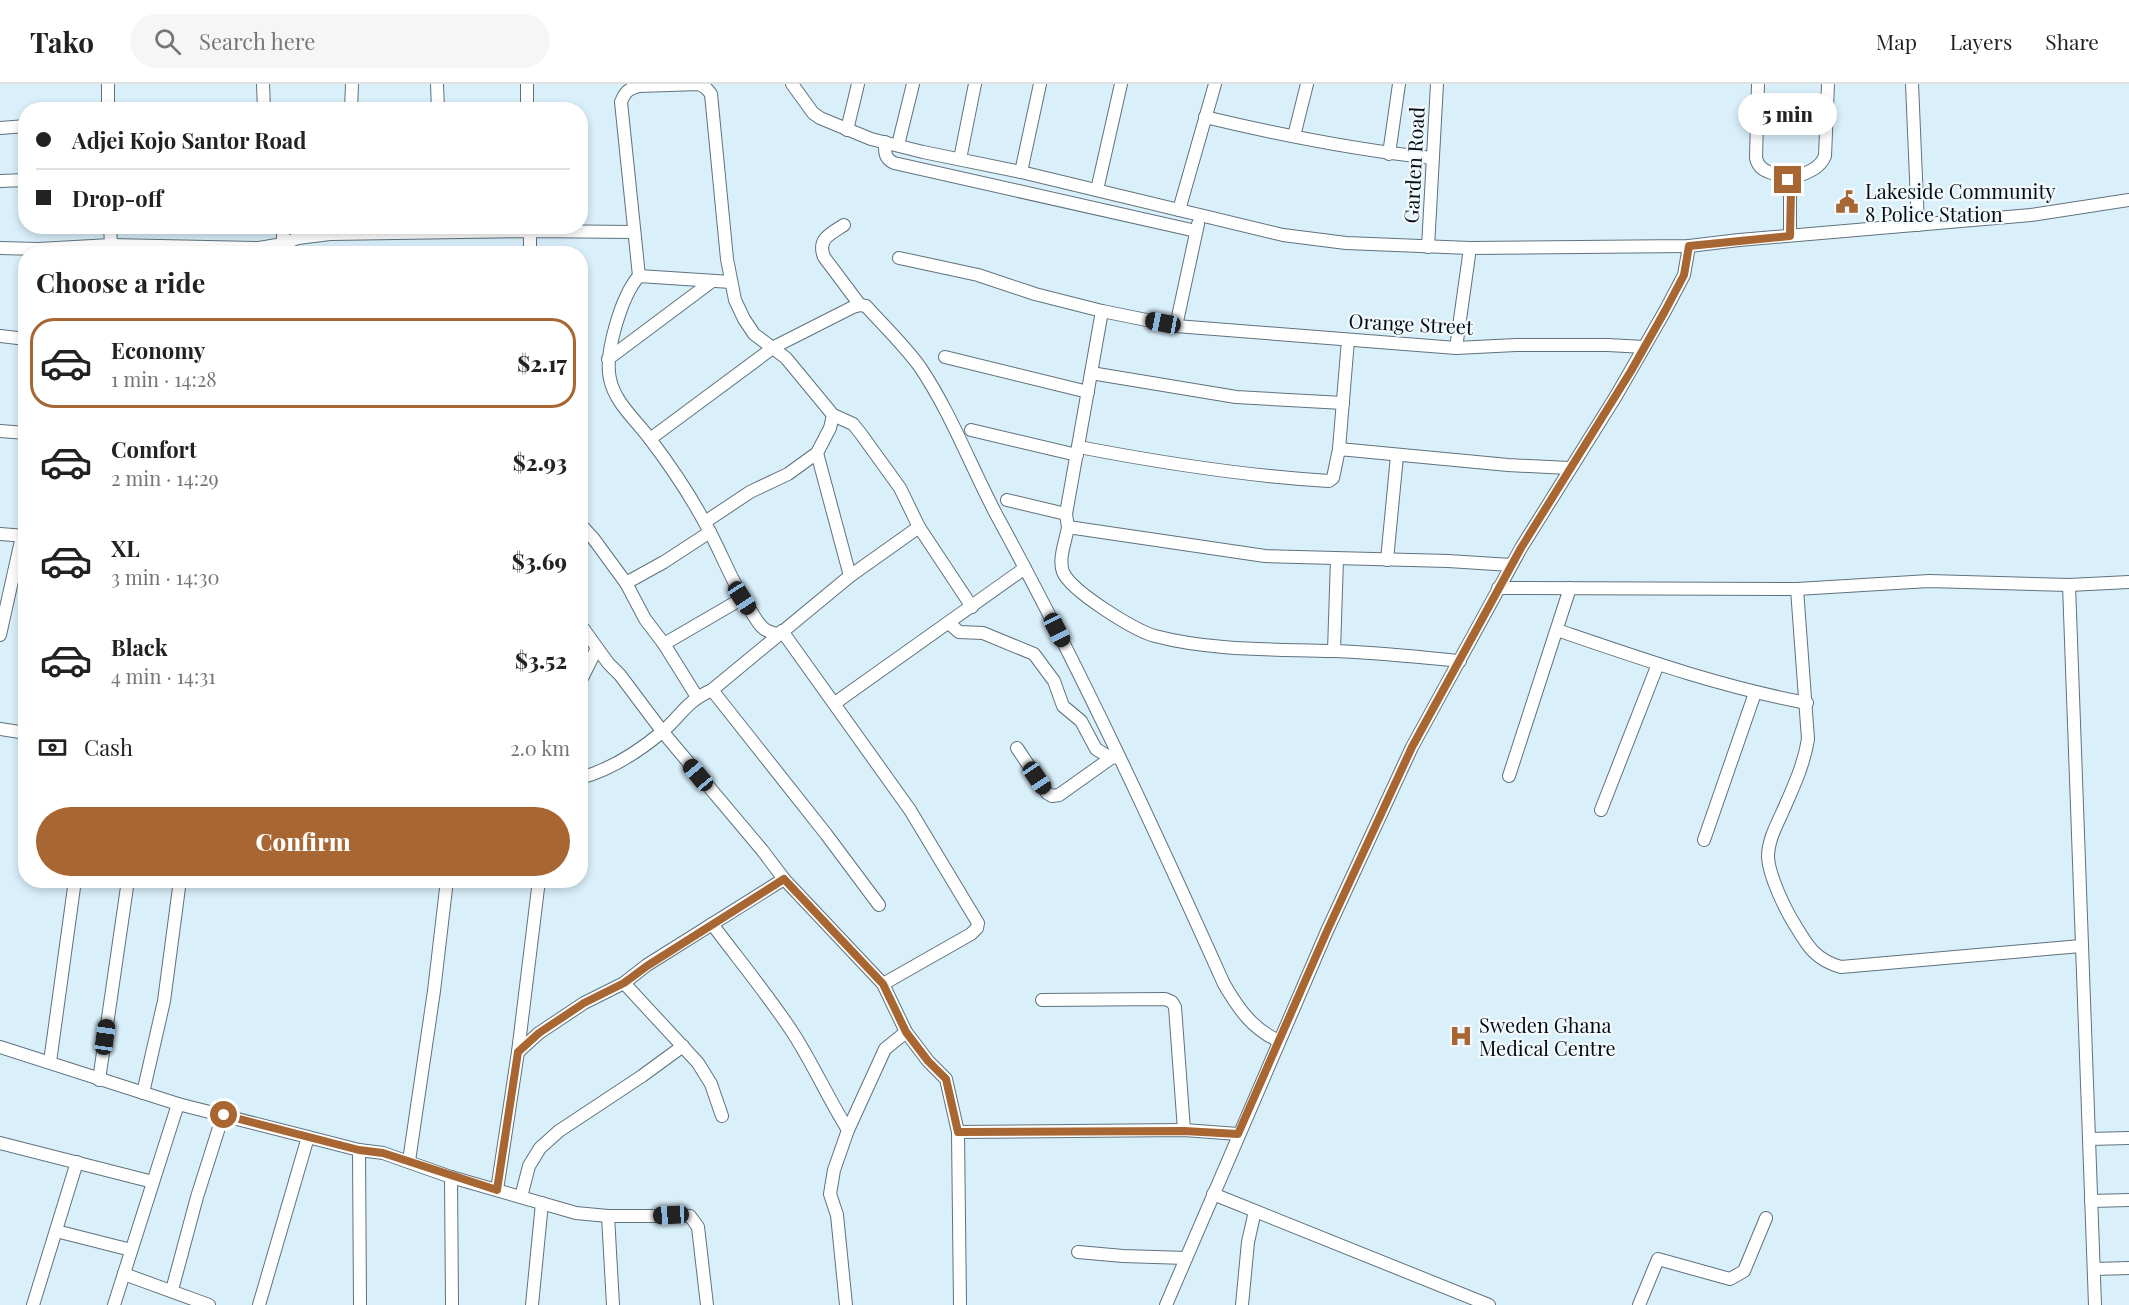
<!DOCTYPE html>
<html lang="en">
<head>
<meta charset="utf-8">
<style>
  :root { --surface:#fff; --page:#f6f6f6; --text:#222; --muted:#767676; --line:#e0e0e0; --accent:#a86632 }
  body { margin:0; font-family:"Playfair Display",serif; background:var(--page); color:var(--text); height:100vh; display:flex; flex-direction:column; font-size:22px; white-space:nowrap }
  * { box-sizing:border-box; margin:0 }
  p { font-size:20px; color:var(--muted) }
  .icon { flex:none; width:33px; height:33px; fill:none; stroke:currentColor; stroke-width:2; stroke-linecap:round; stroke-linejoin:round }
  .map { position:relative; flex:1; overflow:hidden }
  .details { position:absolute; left:18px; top:162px; width:570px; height:642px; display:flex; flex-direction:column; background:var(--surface); border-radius:24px; box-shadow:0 3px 9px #0003 }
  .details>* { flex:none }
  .top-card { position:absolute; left:18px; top:18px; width:570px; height:132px; border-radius:24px; box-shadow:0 3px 9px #0003; display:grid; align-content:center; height:132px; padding:0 18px; background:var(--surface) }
  .end { position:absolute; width:27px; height:27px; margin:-14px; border:8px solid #a86632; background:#fff; box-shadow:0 0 0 3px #fff }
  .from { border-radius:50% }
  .bubble { position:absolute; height:42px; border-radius:21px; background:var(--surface); box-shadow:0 3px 9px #0003; font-size:20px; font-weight:800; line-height:42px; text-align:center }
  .car { position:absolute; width:18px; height:36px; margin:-18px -9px; border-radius:8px; box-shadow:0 0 4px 2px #0007; background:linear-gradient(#222 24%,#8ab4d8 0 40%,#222 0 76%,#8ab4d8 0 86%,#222 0) }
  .top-card b { display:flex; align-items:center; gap:21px; height:57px; font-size:22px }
  .top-card b+b { border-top:2px solid var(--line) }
  .top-card i { width:15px; height:15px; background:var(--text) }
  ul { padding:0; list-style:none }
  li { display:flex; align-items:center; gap:18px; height:90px; margin:0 12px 9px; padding:0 6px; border:3px solid transparent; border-radius:24px }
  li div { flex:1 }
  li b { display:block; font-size:22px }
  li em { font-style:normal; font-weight:800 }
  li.current { border-color:var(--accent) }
  li>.icon { width:54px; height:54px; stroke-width:1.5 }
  h2 { padding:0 18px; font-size:27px; line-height:72px }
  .pay { display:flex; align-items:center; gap:15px; height:66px; padding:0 18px; font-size:22px }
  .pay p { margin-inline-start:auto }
  .primary-button { display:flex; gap:12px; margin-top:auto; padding:12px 18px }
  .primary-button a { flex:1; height:69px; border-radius:36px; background:var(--accent); color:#fff; font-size:24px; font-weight:800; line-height:69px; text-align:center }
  header { display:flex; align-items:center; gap:36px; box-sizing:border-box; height:84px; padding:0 30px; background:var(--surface); border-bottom:2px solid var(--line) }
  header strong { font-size:28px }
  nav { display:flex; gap:33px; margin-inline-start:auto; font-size:21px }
  .search { width:420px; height:54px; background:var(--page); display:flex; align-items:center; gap:15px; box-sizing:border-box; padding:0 21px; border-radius:33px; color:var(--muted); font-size:22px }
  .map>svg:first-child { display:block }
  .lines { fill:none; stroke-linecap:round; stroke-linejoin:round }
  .minor-casing { stroke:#5f727d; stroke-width:14 }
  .minor { stroke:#fff; stroke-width:12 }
  .route { stroke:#a86632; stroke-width:8 }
  .labels { text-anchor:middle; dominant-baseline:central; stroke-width:4.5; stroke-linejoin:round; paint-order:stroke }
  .street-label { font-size:20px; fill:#060d11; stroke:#f1f9fe }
  .poi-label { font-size:20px; fill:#060d11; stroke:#f1f9fe; text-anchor:start }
</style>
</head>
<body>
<header>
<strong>Tako</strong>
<div class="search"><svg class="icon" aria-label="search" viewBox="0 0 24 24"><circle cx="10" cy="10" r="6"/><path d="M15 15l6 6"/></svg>Search here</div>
<nav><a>Map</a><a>Layers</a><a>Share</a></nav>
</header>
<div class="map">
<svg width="2129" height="1221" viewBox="0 0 2129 1221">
  <rect width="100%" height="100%" fill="#d9effa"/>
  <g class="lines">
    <g class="minor-casing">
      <g id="minor">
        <polyline points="108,0 108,26"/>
        <polyline points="263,0 264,26"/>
        <polyline points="437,0 438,26"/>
        <polyline points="527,0 527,26"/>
        <polyline points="792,0 813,29 820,34 871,55 923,68 1021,88 1283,151 1346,159 1470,164 1689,162 1739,156 2031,131 2129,116"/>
        <path d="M1758,0L1756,74C1760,93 1781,86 1790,100V151"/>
        <polyline points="1912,0 1918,141"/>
        <polyline points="351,26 352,0"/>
        <path d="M1205,33C1280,51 1356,66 1432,74"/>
        <polyline points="0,44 26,42"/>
        <polyline points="847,46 858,0"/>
        <polyline points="1294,52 1307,0"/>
        <path d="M885,58C885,68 884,74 894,79L1196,147"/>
        <polyline points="898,61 913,0"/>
        <polyline points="1389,70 1399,0"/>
        <polyline points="960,75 975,0"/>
        <polyline points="1021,88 1040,0"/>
        <path d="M1788,96C1802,90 1819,87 1825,72L1828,0"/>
        <polyline points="0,97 26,96"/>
        <polyline points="1097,106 1121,0"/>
        <polyline points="1179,126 1215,0"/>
        <path d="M844,141C830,150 817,155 824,173L860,221"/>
        <polyline points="110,142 111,161"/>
        <polyline points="283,142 283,160 288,170"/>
        <polyline points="1428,163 1437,0"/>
        <polyline points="0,164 38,165 111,161 259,164 283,160 298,154 330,150 530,147 633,148"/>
        <polyline points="530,170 530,142"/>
        <polyline points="899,174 978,191 1035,210 1102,227 1176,242 1456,264 1516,261 1608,261 1644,263"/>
        <path d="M639,192L621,18C625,8 628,5 639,2L699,0L706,4L711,10L727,175L735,216L744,235L754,250L786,274L833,331L853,340L861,350L900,404L919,443L972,523"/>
        <path d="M731,198L639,192C622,211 604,269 610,295C615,319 636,336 650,355C669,380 690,411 705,439C721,467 731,497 749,524C753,530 757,538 762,543C766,547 772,549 778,550"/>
        <polyline points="1102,227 1066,430 1068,443 1265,472 1448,477 1511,481"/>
        <polyline points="1176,242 1198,140"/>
        <polyline points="0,252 26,255"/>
        <polyline points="1456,264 1470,164"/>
        <polyline points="945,273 1088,308"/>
        <polyline points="608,275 711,198"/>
        <polyline points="1091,289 1236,313 1343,319"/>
        <polyline points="971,346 1077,371"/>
        <polyline points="0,347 26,349"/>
        <path d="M650,355L774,263L853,223L860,221L866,222C884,242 904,261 920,283C951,329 971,383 997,432C1080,584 1153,742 1224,900C1238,924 1252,945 1279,957"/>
        <path d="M1079,363C1162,379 1245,392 1329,397L1333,394L1339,365L1508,381L1569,384"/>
        <polyline points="1339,365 1348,256"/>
        <polyline points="817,369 850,492"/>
        <polyline points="1007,416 1066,430"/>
        <polyline points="705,438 750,408 788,390 817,369 830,344 833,331"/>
        <polyline points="580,440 593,454 626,499 645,535 664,560 697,613"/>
        <path d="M1068,443C1066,456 1058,475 1063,488C1071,507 1135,547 1155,552C1212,567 1274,565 1332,567C1375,568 1417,573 1460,577"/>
        <polyline points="0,450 26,452"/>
        <polyline points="1387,476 1397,372"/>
        <polyline points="626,499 664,478 710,448"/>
        <polyline points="2069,501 2095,1221"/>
        <polyline points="1498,504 1797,505 1929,497 2069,501 2129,498"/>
        <path d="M1797,505L1808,655C1804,681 1793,704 1782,729C1776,742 1768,757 1768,773C1769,792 1785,825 1795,841C1808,863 1816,876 1841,883L2081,862"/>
        <polyline points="949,539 959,548 983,549 1034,570 1054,597 1063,622 1081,637 1096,665 1111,674"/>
        <polyline points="580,540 608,579 620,591 662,647 762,766 784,795 883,900 906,948 928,977 946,995 958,1048 960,1221"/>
        <path d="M1557,546C1639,574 1721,603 1807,619"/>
        <polyline points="782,547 910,726 978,839 977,844 971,850 883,900"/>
        <polyline points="0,551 22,452"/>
        <polyline points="664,560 743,514"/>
        <polyline points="1334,567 1337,475"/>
        <polyline points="580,598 597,564"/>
        <polyline points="712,606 826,750 879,821"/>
        <polyline points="835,619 1025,484"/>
        <polyline points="0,645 26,649"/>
        <polyline points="1017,664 1047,709 1052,712 1059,711 1111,674 1116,673"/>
        <polyline points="1509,692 1570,504"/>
        <path d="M580,694C610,686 638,668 662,648C682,631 685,618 712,606L850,492L919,443"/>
        <polyline points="1601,726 1658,580"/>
        <polyline points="1704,756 1755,609"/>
        <path d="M712,840C739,876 768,911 793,949C813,980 828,1014 848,1046"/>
        <polyline points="624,899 698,979 711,1000 722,1032"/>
        <polyline points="1042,916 1165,915 1172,918 1175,923 1184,1046"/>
        <polyline points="0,963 178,1020 359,1066 383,1069 451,1093 576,1129 608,1132 690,1132 698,1143 707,1221"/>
        <polyline points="518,968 539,949 584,919 624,899 647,881 784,795"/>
        <polyline points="50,978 75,796"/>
        <polyline points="99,996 127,803"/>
        <polyline points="143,1009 164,917 180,796"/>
        <polyline points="958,1048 1184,1046 1238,1050"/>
        <polyline points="2089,1055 2129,1054"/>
        <polyline points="0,1059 153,1098"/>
        <polyline points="359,1066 360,1221"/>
        <polyline points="409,1077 434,907 447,796"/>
        <polyline points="451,1093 452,1221"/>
        <polyline points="497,1106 518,968 539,796"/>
        <polyline points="1213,1110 1489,1221"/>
        <polyline points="521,1113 529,1082 540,1064 559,1047 642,992 683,962"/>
        <polyline points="2091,1117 2129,1116"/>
        <polyline points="608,1132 613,1221"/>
        <polyline points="56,1147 131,1166"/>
        <polyline points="1078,1168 1123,1172 1186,1174"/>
        <polyline points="2094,1185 2129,1184"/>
        <polyline points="124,1190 209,1221"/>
        <polyline points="172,1206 197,1113 223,1031"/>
        <polyline points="33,1221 77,1078"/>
        <polyline points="114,1221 178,1020"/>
        <polyline points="259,1221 308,1053"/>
        <polyline points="532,1221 542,1119"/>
        <polyline points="846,1221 837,1131 830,1110 834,1086 848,1046 885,965 906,948"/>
        <polyline points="1166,1221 1327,847 1412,663 1521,464 1616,312 1665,227 1684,191 1689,162"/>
        <polyline points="1242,1221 1248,1158 1255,1127"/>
        <polyline points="1639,1221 1658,1175 1730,1195 1744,1187 1766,1134"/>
      </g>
    </g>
    <use href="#minor" class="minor"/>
  </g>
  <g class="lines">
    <polyline class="route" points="224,1031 359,1066 383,1069 497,1106 518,968 539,949 584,919 624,899 647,882 784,795 883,900 906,948 928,977 946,995 958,1048 1184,1047 1238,1050 1327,847 1412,663 1521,464 1631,287 1665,227 1684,191 1689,162 1790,152 1791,105 1788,96"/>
  </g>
  <defs>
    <g id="civic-bare" transform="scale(1.8)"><path d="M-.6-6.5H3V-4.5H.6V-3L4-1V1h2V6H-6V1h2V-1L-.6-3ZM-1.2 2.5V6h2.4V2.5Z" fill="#a86632" stroke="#f1f9fe" stroke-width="2.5" paint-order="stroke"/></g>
    <g id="hospital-bare" transform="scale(1.8)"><path d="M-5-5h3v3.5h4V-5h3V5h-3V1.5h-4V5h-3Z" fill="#a86632" stroke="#f1f9fe" stroke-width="2.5" paint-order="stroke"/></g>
  </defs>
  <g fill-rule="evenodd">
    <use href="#civic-bare" x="1847" y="118"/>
    <use href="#hospital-bare" x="1461" y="952"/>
  </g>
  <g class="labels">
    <g class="street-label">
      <text transform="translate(1413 81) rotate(-87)">Garden Road</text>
      <text transform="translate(1411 239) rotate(3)">Orange Street</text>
    </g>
    <g class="poi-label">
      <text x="1865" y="106">Lakeside Community<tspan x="1865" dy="23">8 Police Station</tspan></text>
      <text x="1479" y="940">Sweden Ghana<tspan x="1479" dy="23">Medical Centre</tspan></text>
    </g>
  </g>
</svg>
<i class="end from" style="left:224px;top:1031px"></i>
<i class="end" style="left:1788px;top:96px"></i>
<div class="bubble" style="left:1738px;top:9px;width:99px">5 min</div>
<i class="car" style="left:1163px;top:239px;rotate:281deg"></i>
<i class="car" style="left:742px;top:514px;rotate:147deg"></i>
<i class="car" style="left:1057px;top:546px;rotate:153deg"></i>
<i class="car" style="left:698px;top:691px;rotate:320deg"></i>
<i class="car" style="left:1037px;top:694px;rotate:146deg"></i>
<i class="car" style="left:105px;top:953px;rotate:8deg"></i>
<i class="car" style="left:671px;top:1131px;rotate:267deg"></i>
<div class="top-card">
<b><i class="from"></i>Adjei Kojo Santor Road</b>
<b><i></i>Drop-off</b>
</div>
<section class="details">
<h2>Choose a ride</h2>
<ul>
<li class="current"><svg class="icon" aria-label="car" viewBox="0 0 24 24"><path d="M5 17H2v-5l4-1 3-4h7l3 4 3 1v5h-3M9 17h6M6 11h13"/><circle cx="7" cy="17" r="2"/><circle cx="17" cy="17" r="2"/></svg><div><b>Economy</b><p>1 min · 14:28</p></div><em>$2.17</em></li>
<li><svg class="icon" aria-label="car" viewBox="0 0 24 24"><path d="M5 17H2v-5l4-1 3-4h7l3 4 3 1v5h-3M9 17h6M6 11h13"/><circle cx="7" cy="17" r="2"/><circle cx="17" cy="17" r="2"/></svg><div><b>Comfort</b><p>2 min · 14:29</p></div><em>$2.93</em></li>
<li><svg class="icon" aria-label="car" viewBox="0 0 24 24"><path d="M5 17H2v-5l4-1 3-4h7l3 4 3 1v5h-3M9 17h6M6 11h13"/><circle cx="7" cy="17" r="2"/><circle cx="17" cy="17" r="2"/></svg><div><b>XL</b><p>3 min · 14:30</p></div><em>$3.69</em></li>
<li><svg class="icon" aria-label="car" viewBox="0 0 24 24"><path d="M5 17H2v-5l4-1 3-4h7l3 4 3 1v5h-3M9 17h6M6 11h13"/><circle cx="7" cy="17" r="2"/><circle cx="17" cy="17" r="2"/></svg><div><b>Black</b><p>4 min · 14:31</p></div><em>$3.52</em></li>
</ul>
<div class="pay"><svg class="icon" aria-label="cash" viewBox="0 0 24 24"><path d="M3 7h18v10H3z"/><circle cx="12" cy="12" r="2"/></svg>Cash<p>2.0 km</p></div>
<div class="primary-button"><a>Confirm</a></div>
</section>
</div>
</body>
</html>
